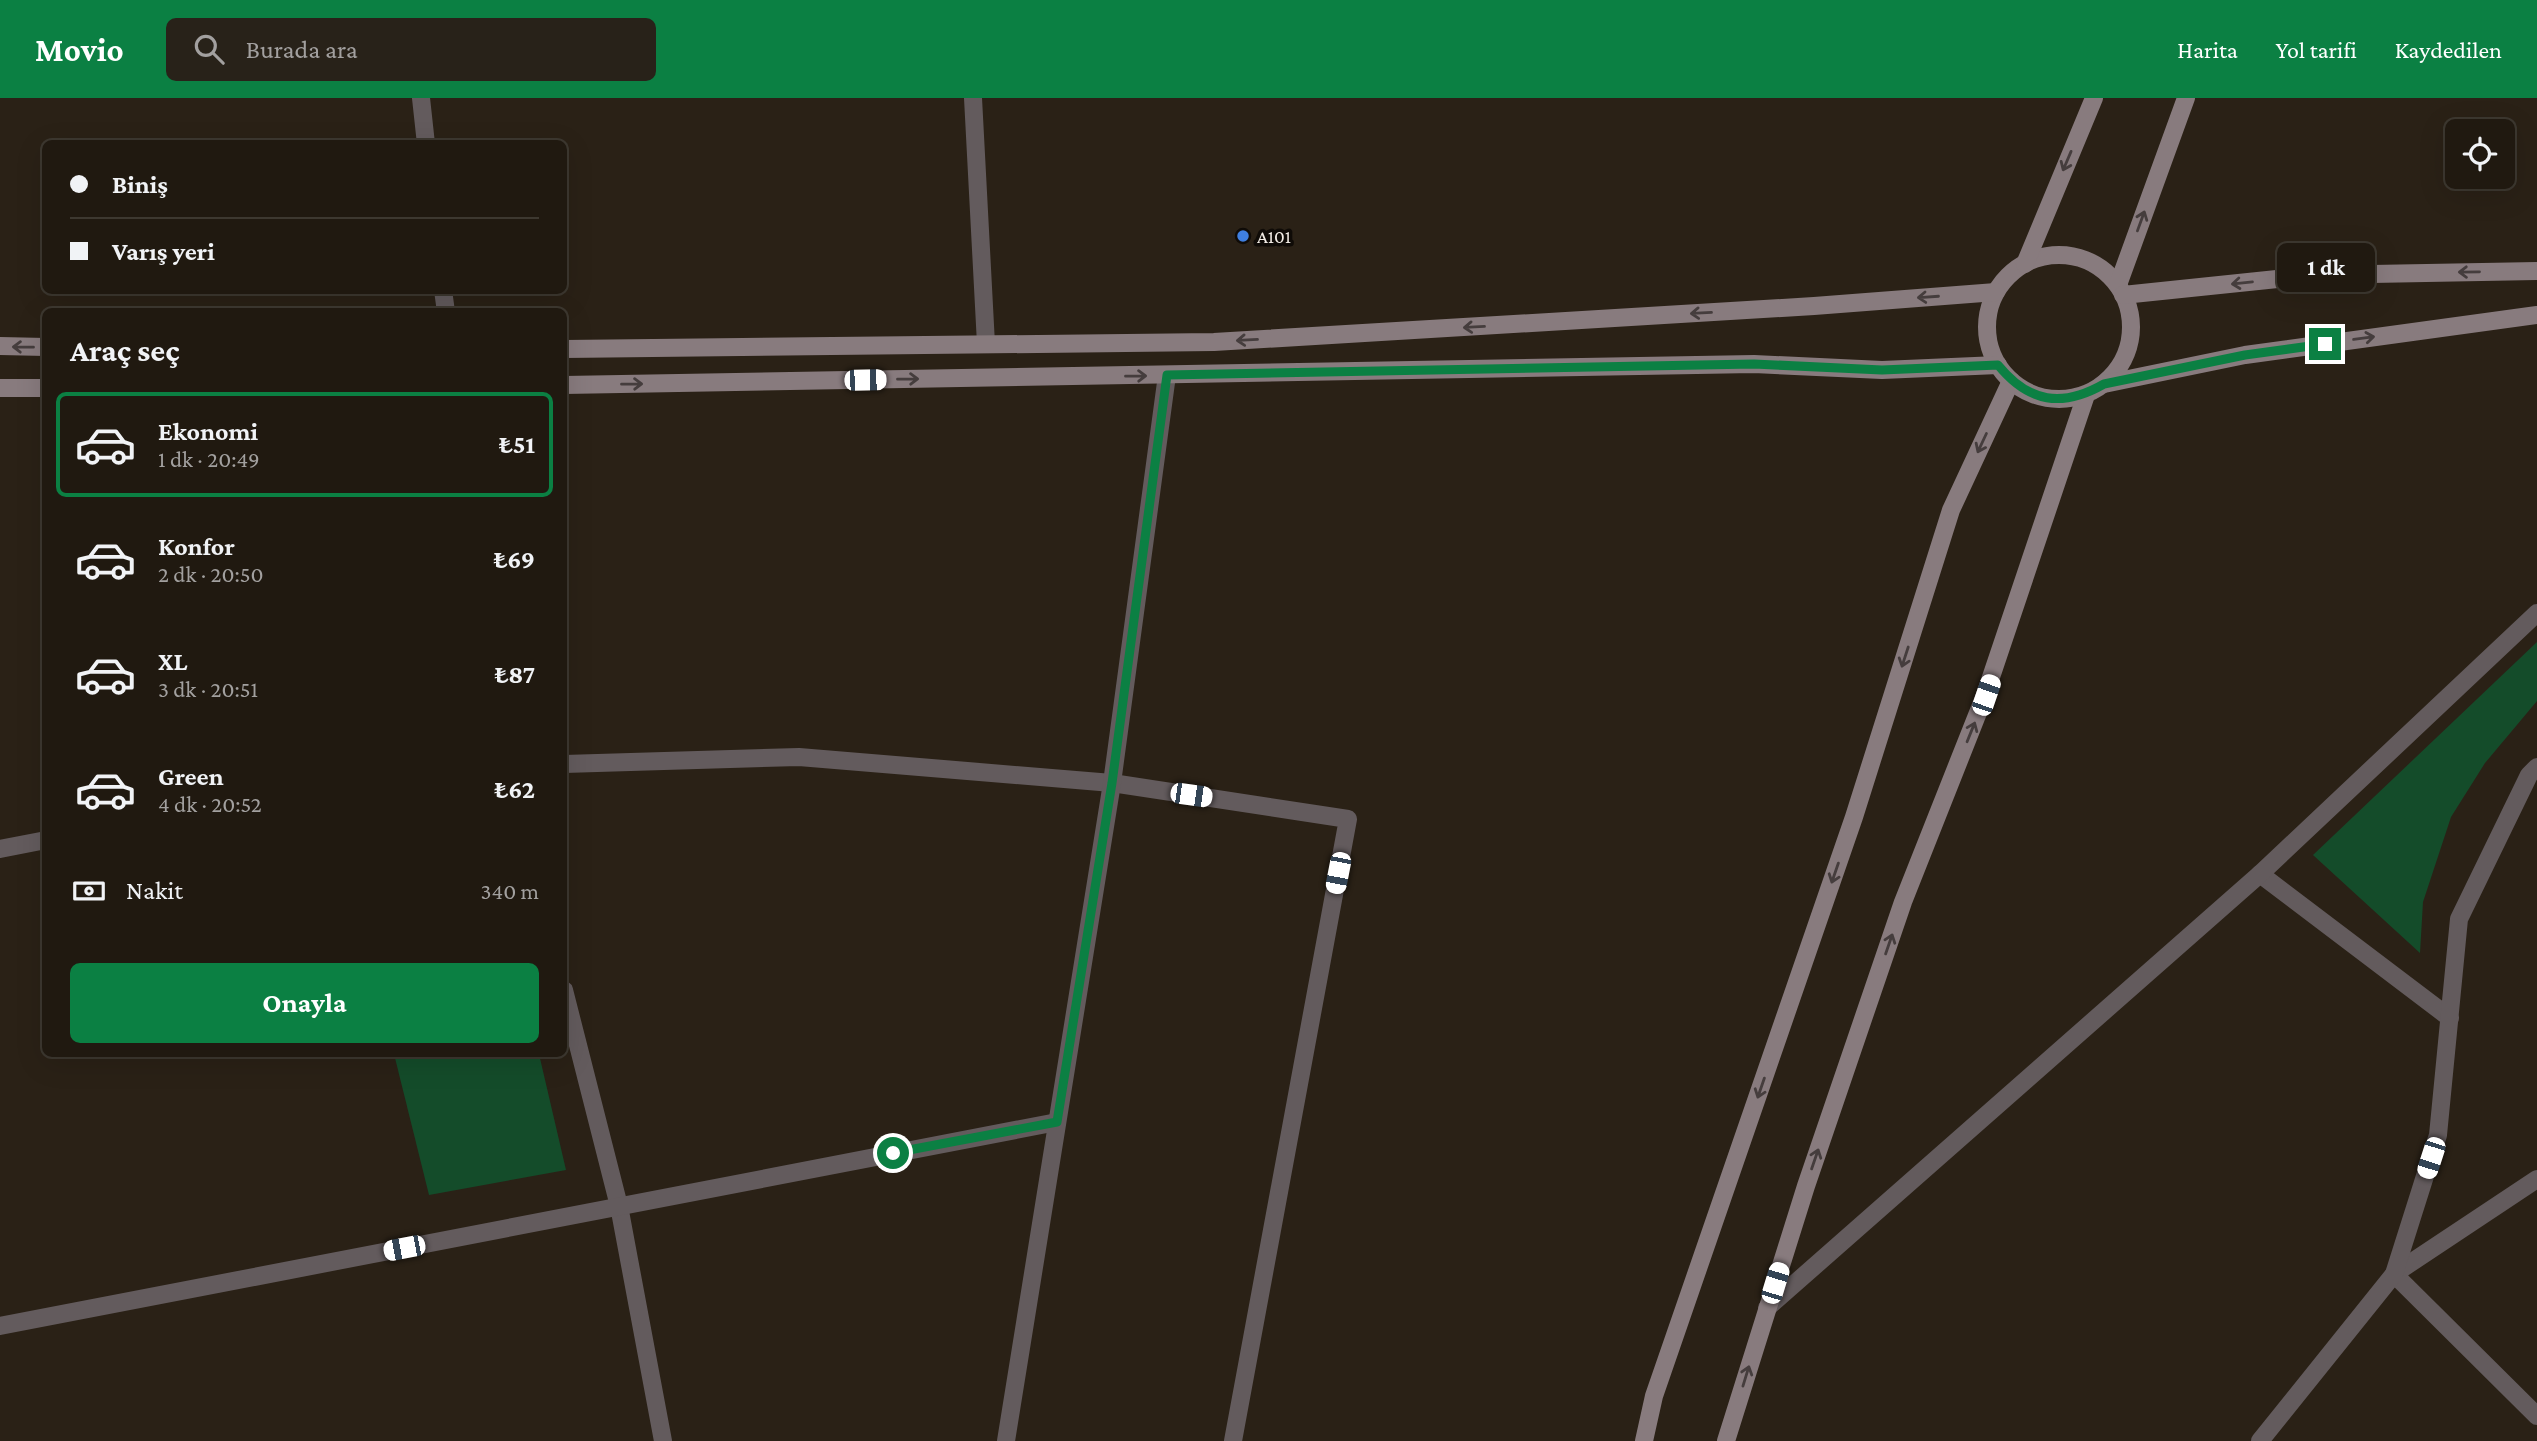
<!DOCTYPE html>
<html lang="tr">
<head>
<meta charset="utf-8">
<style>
  :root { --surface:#201910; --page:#282219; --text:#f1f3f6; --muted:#a2a09f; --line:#3d3830; --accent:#0b8043 }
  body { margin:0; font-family:"Crimson Pro",serif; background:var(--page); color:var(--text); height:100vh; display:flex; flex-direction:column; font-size:26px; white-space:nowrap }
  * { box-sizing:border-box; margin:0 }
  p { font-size:23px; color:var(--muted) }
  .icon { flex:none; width:38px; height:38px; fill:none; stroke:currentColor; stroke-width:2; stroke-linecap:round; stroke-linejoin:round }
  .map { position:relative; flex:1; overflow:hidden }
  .side { position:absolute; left:42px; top:210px; width:525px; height:749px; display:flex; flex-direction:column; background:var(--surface); border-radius:10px; box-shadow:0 7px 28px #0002,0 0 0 2px var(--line) }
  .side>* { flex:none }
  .banner { position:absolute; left:42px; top:42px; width:525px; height:154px; border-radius:10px; box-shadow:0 7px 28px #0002,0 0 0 2px var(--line); display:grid; align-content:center; height:154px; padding:0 28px; background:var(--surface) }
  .controls { position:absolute; left:2445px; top:21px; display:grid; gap:14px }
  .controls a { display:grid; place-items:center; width:70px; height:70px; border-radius:10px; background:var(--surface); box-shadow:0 7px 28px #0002,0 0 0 2px var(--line); font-size:35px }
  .end { position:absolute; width:32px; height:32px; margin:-16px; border:9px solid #0b8043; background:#fff; box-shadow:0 0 0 4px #fff }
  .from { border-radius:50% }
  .bubble { position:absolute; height:49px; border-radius:10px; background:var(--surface); box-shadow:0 7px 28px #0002,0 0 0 2px var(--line); font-size:23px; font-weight:700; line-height:49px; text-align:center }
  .car { position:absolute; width:21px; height:42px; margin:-21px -10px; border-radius:9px; box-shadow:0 0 5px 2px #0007; background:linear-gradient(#fff 24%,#345 0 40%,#fff 0 76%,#345 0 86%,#fff 0) }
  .banner b { display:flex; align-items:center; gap:24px; height:66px; font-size:26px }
  .banner b+b { border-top:2px solid var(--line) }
  .banner i { width:18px; height:18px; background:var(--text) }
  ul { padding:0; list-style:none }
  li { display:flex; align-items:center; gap:21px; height:105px; margin:0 14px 10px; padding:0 14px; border:4px solid transparent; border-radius:10px }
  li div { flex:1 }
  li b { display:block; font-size:26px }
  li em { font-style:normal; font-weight:700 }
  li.selected { border-color:var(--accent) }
  li>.icon { width:63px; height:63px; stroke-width:1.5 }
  h2 { padding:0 28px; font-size:32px; line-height:84px }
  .pay { display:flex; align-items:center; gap:18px; height:77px; padding:0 28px; font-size:26px }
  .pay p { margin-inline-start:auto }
  .action { display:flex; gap:14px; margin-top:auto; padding:14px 28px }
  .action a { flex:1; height:80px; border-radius:10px; background:var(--accent); color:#fff; font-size:28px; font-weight:700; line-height:80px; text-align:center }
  header { display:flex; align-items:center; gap:42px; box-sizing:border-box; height:98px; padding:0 35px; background:var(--accent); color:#fff }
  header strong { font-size:33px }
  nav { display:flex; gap:38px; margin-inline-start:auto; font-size:24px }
  .search { width:490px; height:63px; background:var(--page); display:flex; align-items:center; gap:18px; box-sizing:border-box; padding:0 24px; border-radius:10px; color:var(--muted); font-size:26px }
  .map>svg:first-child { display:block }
  .green { fill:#144c2a }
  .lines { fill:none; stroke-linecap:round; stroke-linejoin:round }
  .street { stroke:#635b5d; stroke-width:18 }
  .secondary { stroke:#887b7e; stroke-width:18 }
  .oneway { stroke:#453d3d }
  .route { stroke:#0b8043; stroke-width:9 }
  .shop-dot { fill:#3f7fe0; stroke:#0f0b07; stroke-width:2.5 }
  .labels { text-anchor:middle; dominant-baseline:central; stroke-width:7; stroke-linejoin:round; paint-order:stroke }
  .poi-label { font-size:19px; fill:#f3ede6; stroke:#0f0b07; text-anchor:start }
</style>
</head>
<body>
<header>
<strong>Movio</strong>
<div class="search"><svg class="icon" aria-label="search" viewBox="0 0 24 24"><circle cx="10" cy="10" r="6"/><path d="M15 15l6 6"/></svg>Burada ara</div>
<nav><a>Harita</a><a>Yol tarifi</a><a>Kaydedilen</a></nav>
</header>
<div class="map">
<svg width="2537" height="1343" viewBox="0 0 2537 1343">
  <rect width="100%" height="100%" fill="#2a2116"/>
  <g class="green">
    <polygon points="2537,544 2537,603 2485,665 2451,719 2423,804 2420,855 2313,757"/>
    <polygon points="394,956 539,956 566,1072 429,1097"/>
  </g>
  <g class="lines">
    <g class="street">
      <polyline points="421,0 426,46"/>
      <polyline points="973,0 986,246"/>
      <polyline points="443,192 446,214"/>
      <polyline points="564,666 799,659 1112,685 1348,721 1233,1343"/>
      <polyline points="0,751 46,742"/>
      <polyline points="2260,776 2450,920"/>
      <polyline points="564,892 619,1108 663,1343"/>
      <polyline points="2537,1081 2394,1176 2537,1318"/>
      <polyline points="1767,1210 2260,776 2537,515"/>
      <polyline points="0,1228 1057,1024"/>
      <polyline points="1006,1343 1112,685 1167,277"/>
      <polyline points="2260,1343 2394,1176 2438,1037 2459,821 2529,677 2537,669"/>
    </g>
    <g class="secondary">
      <circle cx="2059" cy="229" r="72"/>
      <polyline points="2025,166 2094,0"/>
      <polyline points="2118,187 2186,0"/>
      <polyline points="2123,197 2316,177 2537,173"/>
      <polyline points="0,248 46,249"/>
      <polyline points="564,251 1214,244 1814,208 1996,194"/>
      <polyline points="2104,286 2245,257 2537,217"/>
      <polyline points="564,287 1754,266 1882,272 1998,267"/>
      <polyline points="0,290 46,290"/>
      <polyline points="1644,1343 1654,1298 1854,719 1951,412 2011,283"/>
      <polyline points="1726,1343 1806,1088 1903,804 1985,597 2086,297"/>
    </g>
  </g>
  <defs><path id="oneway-shaft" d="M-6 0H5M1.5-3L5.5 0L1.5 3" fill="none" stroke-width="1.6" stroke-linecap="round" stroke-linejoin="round" transform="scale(1.75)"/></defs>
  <g class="oneway">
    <use href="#oneway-shaft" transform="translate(2067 63) rotate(113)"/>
    <use href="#oneway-shaft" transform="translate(2141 123) rotate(-70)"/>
    <use href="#oneway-shaft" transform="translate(2469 174) rotate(179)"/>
    <use href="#oneway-shaft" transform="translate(2242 185) rotate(174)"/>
    <use href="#oneway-shaft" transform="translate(1928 199) rotate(176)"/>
    <use href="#oneway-shaft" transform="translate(1701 215) rotate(177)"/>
    <use href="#oneway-shaft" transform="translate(1474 229) rotate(177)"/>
    <use href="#oneway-shaft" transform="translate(2364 240) rotate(-8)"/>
    <use href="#oneway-shaft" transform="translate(1247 242) rotate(177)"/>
    <use href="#oneway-shaft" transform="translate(23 249) rotate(-179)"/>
    <use href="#oneway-shaft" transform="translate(1136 278) rotate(-1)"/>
    <use href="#oneway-shaft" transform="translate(908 281) rotate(-1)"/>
    <use href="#oneway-shaft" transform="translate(632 286) rotate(-1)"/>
    <use href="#oneway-shaft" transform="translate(1982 345) rotate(115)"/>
    <use href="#oneway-shaft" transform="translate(1905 559) rotate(108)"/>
    <use href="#oneway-shaft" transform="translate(1971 634) rotate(-68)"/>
    <use href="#oneway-shaft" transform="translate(1835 775) rotate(109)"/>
    <use href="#oneway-shaft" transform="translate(1889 846) rotate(-71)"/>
    <use href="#oneway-shaft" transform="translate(1761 990) rotate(109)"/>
    <use href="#oneway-shaft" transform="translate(1815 1061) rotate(-71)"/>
    <use href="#oneway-shaft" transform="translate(1746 1278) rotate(-73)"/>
  </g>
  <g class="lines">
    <path class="route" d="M893,1055L1057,1024L1112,685L1167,277L1754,266L1882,272L1998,267C2029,305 2062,310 2104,286L2245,257L2325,246"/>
  </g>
  <circle class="shop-dot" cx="1243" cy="138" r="7"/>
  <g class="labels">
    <g class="poi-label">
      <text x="1257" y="138">A101</text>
    </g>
  </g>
</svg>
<div class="controls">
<a><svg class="icon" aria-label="locate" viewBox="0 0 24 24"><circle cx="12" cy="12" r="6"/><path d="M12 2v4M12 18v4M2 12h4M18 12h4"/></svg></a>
</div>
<i class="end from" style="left:893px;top:1055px"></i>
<i class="end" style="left:2325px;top:246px"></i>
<div class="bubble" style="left:2277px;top:145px;width:98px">1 dk</div>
<i class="car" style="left:865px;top:282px;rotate:89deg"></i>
<i class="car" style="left:1986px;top:597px;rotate:19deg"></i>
<i class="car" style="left:1191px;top:697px;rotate:98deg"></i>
<i class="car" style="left:1338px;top:775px;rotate:191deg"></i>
<i class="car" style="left:2431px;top:1060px;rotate:198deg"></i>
<i class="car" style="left:404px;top:1150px;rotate:259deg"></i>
<i class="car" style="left:1775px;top:1185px;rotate:17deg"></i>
<div class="banner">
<b><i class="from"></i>Biniş</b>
<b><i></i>Varış yeri</b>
</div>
<section class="side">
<h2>Araç seç</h2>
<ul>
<li class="selected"><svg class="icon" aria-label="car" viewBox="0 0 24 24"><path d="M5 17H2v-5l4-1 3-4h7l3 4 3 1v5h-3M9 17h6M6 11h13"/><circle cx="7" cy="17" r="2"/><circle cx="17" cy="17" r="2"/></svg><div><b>Ekonomi</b><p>1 dk · 20:49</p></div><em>₺51</em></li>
<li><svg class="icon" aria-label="car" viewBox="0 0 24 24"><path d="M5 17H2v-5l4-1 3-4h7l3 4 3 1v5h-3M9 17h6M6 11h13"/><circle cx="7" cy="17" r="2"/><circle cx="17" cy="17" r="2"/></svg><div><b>Konfor</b><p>2 dk · 20:50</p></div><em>₺69</em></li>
<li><svg class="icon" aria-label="car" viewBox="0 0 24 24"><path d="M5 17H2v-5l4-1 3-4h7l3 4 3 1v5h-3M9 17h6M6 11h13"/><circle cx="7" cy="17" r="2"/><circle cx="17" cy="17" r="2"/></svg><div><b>XL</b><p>3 dk · 20:51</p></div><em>₺87</em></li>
<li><svg class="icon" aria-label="car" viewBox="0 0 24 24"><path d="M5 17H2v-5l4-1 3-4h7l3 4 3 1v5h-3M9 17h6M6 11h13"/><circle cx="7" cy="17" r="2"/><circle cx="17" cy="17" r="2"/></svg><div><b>Green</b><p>4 dk · 20:52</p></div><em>₺62</em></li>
</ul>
<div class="pay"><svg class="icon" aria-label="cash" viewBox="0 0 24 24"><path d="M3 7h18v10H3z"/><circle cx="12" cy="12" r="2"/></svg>Nakit<p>340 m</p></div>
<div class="action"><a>Onayla</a></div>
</section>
</div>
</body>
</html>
